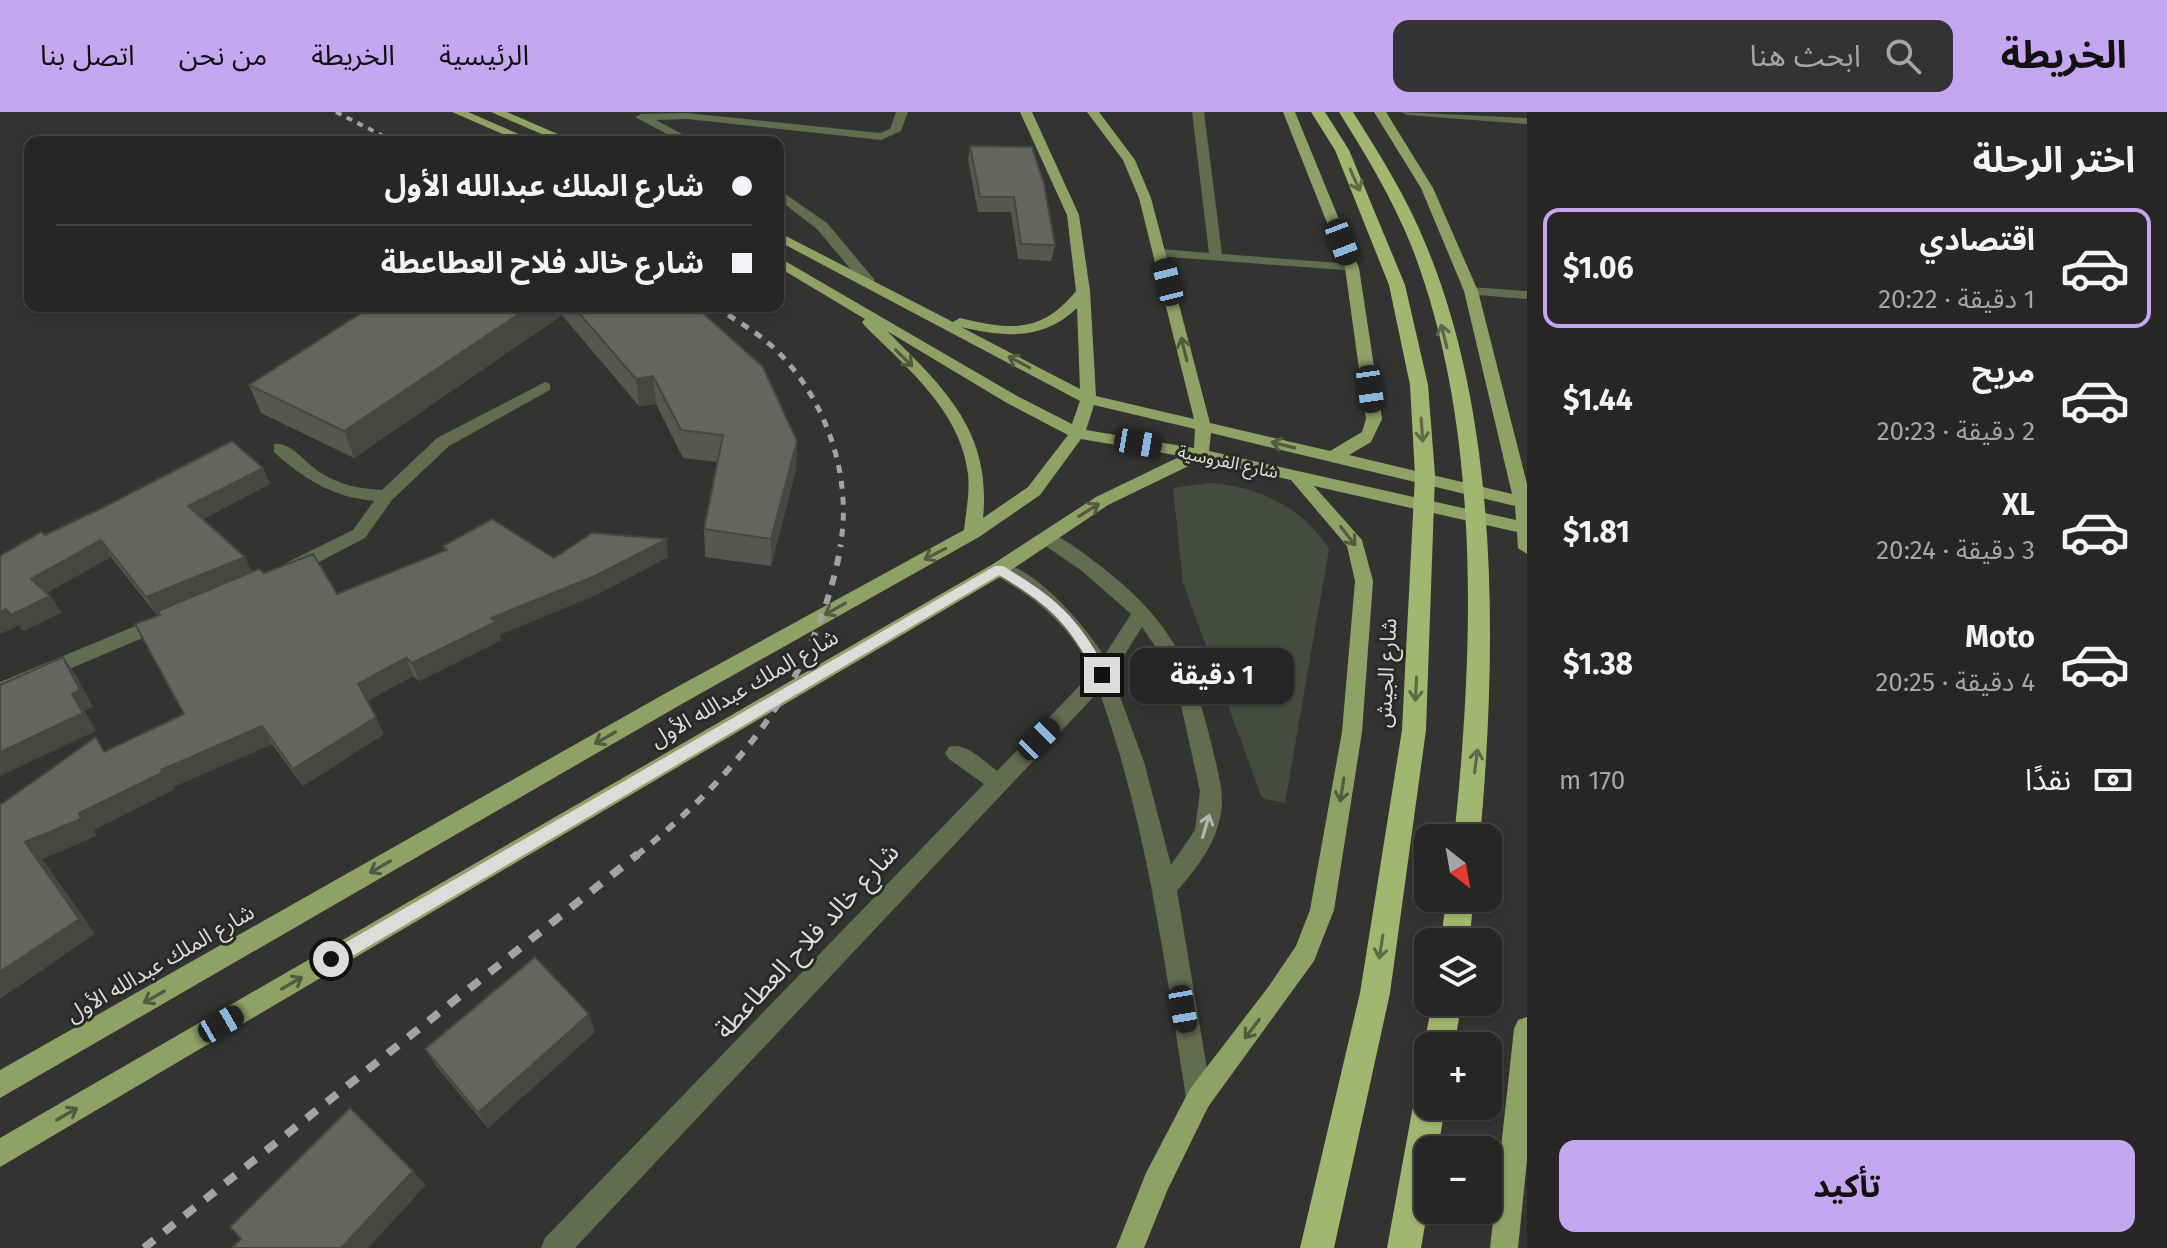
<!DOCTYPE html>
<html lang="ar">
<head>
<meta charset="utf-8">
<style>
  :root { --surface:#262725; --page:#323332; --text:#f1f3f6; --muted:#a4a5a7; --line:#424442; --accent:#c5a6f0 }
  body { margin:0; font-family:"Fira Sans","Noto Sans Arabic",sans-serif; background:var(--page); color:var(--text); direction:rtl; height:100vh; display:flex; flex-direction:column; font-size:30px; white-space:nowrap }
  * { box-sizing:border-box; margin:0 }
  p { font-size:26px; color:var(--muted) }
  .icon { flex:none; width:44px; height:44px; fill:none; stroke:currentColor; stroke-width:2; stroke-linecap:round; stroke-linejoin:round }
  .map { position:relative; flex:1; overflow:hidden; direction:ltr }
  .details { display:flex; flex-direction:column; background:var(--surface); width:640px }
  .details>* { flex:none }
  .guide { position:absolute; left:24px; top:24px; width:760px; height:176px; border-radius:16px; box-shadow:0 2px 6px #0004,0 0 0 2px var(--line); direction:rtl; display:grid; align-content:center; height:176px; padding:0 32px; background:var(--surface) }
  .needle { width:52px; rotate:149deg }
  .tools { position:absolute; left:1414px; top:712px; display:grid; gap:16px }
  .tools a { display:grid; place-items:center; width:88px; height:88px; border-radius:16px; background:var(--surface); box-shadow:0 2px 6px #0004,0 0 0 2px var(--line); font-size:40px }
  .end { position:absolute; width:36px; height:36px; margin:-18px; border:10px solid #dcdddb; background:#111; box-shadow:0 0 0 4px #111 }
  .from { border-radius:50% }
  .bubble { position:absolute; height:56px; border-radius:16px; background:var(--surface); box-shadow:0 2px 6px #0004,0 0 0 2px var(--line); font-size:26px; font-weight:700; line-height:56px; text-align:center; direction:rtl }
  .car { position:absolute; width:24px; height:48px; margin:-24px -12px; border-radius:10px; box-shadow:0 0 6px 2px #0007; background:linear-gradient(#222 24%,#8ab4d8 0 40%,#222 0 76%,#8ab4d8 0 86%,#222 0) }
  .guide b { display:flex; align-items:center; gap:28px; height:76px; font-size:30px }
  .guide b+b { border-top:2px solid var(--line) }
  .guide i { width:20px; height:20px; background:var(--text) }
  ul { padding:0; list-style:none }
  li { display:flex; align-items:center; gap:24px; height:120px; margin:0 16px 12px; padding:0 16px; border:4px solid transparent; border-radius:16px }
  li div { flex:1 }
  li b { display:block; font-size:30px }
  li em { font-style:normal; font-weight:700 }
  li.current { border-color:var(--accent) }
  li>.icon { width:72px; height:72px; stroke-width:1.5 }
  h2 { padding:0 32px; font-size:36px; line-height:96px }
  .pay { display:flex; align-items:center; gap:20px; height:88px; padding:0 32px; font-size:30px }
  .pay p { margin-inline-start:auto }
  .button { display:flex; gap:16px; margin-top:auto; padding:16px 32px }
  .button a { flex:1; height:92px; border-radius:16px; background:var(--accent); color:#111; font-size:32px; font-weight:700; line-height:92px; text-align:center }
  header { display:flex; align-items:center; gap:48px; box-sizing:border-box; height:112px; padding:0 40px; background:var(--accent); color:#111 }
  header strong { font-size:38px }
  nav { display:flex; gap:44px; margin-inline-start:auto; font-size:28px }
  .search { width:560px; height:72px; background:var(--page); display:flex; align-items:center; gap:20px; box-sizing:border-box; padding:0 28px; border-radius:16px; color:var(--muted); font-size:30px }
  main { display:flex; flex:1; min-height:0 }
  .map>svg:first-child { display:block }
  .green { fill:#464c3d }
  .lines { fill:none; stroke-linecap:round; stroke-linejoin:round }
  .minor { fill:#626c4f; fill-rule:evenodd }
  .major { fill:#8fa266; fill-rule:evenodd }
  .highway { fill:#a0b76f; fill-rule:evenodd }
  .rail-far3 { stroke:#a3a4a1; stroke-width:4; stroke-dasharray:6 6; stroke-linecap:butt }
  .rail-far2 { stroke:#a3a4a1; stroke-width:5; stroke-dasharray:8 8; stroke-linecap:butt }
  .rail-far1 { stroke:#a3a4a1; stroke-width:6; stroke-dasharray:10 10; stroke-linecap:butt }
  .rail { stroke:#a3a4a1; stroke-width:8; stroke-dasharray:13 13; stroke-linecap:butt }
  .wall { fill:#555753 }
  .shaded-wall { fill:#454743 }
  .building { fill:#636560; stroke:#454743; stroke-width:2 }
  .oneway { stroke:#5f6947 }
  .oneway2 { stroke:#525a40 }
  .oneway3 { stroke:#b1b5aa }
  .route { fill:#dcdddb }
  .labels { text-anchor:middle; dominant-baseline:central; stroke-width:6; stroke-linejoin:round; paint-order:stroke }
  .far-street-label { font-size:18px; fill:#dcdddb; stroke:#292a27 }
  .street-label { font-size:22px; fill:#dcdddb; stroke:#292a27 }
  .near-street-label { font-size:26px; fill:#dcdddb; stroke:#292a27 }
</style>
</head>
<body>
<header>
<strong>الخريطة</strong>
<div class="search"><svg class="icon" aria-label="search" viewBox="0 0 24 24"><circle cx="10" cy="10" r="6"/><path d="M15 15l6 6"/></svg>ابحث هنا</div>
<nav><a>الرئيسية</a><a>الخريطة</a><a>من نحن</a><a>اتصل بنا</a></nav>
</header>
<main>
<section class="details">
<h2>اختر الرحلة</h2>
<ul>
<li class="current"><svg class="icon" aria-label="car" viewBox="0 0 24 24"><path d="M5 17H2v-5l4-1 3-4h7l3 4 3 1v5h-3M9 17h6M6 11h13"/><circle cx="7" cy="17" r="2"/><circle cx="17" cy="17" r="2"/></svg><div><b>اقتصادي</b><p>1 دقيقة · 20:22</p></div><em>$1.06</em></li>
<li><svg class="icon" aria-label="car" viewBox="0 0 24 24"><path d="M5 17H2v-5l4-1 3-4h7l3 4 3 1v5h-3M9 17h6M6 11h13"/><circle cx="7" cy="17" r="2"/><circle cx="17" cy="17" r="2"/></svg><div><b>مريح</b><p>2 دقيقة · 20:23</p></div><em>$1.44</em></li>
<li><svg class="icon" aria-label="car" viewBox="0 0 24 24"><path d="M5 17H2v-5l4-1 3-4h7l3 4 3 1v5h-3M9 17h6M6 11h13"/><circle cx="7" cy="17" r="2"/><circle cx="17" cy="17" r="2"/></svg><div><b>XL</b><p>3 دقيقة · 20:24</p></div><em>$1.81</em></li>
<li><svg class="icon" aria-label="car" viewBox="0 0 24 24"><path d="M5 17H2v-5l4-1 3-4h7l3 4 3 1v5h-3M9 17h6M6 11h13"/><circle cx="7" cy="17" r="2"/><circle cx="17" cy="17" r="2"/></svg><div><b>Moto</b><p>4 دقيقة · 20:25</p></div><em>$1.38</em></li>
</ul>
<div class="pay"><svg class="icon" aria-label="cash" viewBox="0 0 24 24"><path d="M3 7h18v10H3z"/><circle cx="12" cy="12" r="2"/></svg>نقدًا<p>170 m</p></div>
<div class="button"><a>تأكيد</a></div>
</section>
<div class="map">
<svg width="1527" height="1136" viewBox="0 0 1527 1136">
  <rect width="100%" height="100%" fill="#333431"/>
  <path class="green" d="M1209,371C1258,374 1302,395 1329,437L1285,691L1262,686L1183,471L1173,376Z"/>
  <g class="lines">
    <g class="minor">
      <polygon points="896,0 908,0 901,19 881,28 687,7 656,8 697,30 682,30 635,5 641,2 687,1 880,21 890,17"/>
      <polygon points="1192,0 1204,0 1222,142 1352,152 1357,153 1357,159 1156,144 1154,141 1161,137 1209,141"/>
      <polygon points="1401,0 1527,6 1527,12 1407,3"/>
      <polygon points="778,77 827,111 874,167 874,173 864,173 817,117 778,87"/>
      <polygon points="1471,175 1527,179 1527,187 1466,182 1466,176"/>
      <path d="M545,270L550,272V278L449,334L392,388L365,426L298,461H286L283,456L286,451L353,418L374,389C332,385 304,367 274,340V332C291,329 307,353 321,361C340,373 360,377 382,378L437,326Z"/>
      <path d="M1046,420C1064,425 1083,441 1098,452C1168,506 1192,549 1212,634C1217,658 1226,682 1220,706C1214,735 1195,758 1177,779L1212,986L1208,995L1199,999L1190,995L1186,986C1164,847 1147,712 1099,579L575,1136H541L545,1126L984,672L949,647L945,641L949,635C965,629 984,649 997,659L1092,561C1072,515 1036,486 993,462L990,457L993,452C1026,443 1089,518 1104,544L1131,502L1082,459L1040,430L1037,426L1040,422ZM1142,515L1168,553L1177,575L1200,679L1195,718L1171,753L1144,650L1112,563Z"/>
      <polygon points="162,503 172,510 169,515 0,586 0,570"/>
    </g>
    <g class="major">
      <polygon points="452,0 468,0 537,30 521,30"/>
      <polygon points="491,0 507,0 576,30 560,30"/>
      <path d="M1020,0H1032L1079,103L1090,179L1096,284L1194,307L1139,86L1123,48L1087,0H1099L1135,48L1151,86L1210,311L1330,339L1362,320L1366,307L1345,156L1283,0H1295L1359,156L1382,307L1371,330L1349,343L1512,382L1464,179L1421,76L1374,0H1386L1433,76L1478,179L1527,372V442L1518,436L1517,420L1314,374L1362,428L1373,469L1362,620L1334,798L1314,849L1208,995L1167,1079L1144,1136H1116L1146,1061L1190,977L1269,874L1296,834L1310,798L1342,620L1355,469L1347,434L1291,368L1201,348L1108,393L1005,462L0,1055V1026L993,452L1096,385L1181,344L1081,327L1040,383L979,425L680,593L0,986V958L666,581L964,418C966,400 970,381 968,362C961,299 906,255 864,213L862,210L865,207L778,155V145L1019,285L1072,312L1080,289L778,129V120L953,210L960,206C1010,218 1041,222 1076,179L1067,103ZM1077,196L1080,277L961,215C1004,225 1043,229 1077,196ZM887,219L1007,291L1068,323L1028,375L983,406C992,319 944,276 887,219ZM1094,293L1195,317L1194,336L1086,318ZM1211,321L1515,394L1516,408L1209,339Z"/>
      <polygon points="1527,905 1527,1048 1518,1136 1490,1136 1514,917 1518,908"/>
    </g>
    <g class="highway">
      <polygon points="1311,0 1325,0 1349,38 1405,173 1428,273 1435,363 1426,618 1390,881 1334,1136 1300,1136 1360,881 1402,618 1415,363 1410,273 1389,173 1335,38"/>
      <path d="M1339,0H1353C1380,43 1407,86 1426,133C1500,310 1497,538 1480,726H1454C1474,537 1482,314 1411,133C1392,86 1366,43 1339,0Z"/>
      <polygon points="1446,786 1474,786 1469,830 1441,830"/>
      <polygon points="1432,890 1462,890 1454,934 1428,934 1428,945 1424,934"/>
      <polygon points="1428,978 1428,994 1445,994 1438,1038 1428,1038 1428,1096 1421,1136 1387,1136 1413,994 1418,983"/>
    </g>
    <polyline class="rail-far3" points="336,0 395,30"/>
    <path class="rail-far2" d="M715,194C732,206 750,216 766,229C823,277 854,362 840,435"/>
    <path class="rail-far1" d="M636,744C740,660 816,567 841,433"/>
    <polyline class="rail" points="144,1136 638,742"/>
  </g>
  <g class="wall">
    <polygon points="970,34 1055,133 1051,149 1018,147 1011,100 978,100 968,48"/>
    <polygon points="372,194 695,194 797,329 796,357 771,454 705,445 704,417 718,350 683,346 656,292 639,294 562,203 354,346 261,301 249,273"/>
    <polygon points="263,356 270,372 203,407 252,460 264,461 337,482 444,439 443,434 554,446 668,445 598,482 499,523 501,528 419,569 413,564 367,589 384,622 303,674 272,632 173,675 175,677 94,718 96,724 42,747 95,822 0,693 107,638 184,602 160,503 158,501 156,502 111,445 46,481 62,500 23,519 19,513 0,522 0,444 45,423"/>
    <polygon points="595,920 488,1016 437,955 425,937"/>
  </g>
  <g class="shaded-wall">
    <polygon points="531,194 560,194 562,203 354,346 344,319"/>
    <polygon points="653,264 656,292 639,294 636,267"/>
    <polygon points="797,329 796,357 771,454 771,427"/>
    <polygon points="263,356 270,372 197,410 188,394"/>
    <polygon points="667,427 668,445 598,482 499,523 501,528 419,569 412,551 491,506"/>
    <polygon points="101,428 111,445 43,483 31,467"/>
    <polygon points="245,445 253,461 156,502 146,485"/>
    <polygon points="50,484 62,500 23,519 19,513 0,522 0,500"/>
    <polygon points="63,545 76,563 93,595 85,599 96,619 0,664 0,640"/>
    <polygon points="406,546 413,564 366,590 358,572"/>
    <polygon points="376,605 384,622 303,674 293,657"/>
    <polygon points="262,614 272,632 173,675 175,677 94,718 96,724 42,747 95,822 0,887 0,860 25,730 161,658"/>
    <polygon points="589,902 595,920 488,1016 478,1001"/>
    <polygon points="413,1059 426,1073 368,1136 341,1136"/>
  </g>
  <g class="building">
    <polygon points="970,34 1032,35 1044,72 1055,133 1021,132 1014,85 980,85"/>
    <polygon points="372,194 531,194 344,319 249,273"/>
    <polygon points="573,194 695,194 763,255 797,329 771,427 704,417 723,323 681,318 653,264 636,267"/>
    <polygon points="232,329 263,356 188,394 245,445 146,485 101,428 31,467 50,484 11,503 6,497 0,500 0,444 41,420 45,423 100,397"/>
    <polygon points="492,407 554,446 592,421 667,427 595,464 491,506 496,510 412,551 406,546 358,572 376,605 293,657 262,614 161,658 162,661 79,701 81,707 25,730 79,807 0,860 0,693 96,625 104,640 184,602 135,512 160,503 158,499 259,457 264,461 313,442 337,482 447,438 443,434"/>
    <polygon points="63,545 80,578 72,582 83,601 0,640 0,573"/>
    <polygon points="535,845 589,902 478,1001 425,937"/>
    <polygon points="350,996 413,1059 341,1136 232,1136 241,1127 230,1115"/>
  </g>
  <defs><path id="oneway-shaft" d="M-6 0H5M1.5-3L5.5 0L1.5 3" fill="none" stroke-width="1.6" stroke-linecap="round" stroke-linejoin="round" transform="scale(2)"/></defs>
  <g class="oneway">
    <use href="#oneway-shaft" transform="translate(1355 68) rotate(66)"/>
    <use href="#oneway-shaft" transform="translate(1444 224) rotate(-104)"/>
    <use href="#oneway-shaft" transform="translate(1422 318) rotate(86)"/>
    <use href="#oneway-shaft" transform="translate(1416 577) rotate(93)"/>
    <use href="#oneway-shaft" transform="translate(1476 649) rotate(-83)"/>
    <use href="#oneway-shaft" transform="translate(1381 835) rotate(99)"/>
  </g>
  <g class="oneway2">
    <use href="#oneway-shaft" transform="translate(1184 237) rotate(-104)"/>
    <use href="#oneway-shaft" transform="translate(904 246) rotate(45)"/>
    <use href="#oneway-shaft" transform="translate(1019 250) rotate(-152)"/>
    <use href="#oneway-shaft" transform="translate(1283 333) rotate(-166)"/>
    <use href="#oneway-shaft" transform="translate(1089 398) rotate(-32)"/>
    <use href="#oneway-shaft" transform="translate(1348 424) rotate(52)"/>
    <use href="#oneway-shaft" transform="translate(935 442) rotate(152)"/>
    <use href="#oneway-shaft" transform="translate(835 497) rotate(151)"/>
    <use href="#oneway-shaft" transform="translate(605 626) rotate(150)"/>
    <use href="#oneway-shaft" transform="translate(1342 678) rotate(99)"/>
    <use href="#oneway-shaft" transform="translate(380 755) rotate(150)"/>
    <use href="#oneway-shaft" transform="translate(292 871) rotate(-30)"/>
    <use href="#oneway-shaft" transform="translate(154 885) rotate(150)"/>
    <use href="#oneway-shaft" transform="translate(1252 917) rotate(127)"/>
    <use href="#oneway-shaft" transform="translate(67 1002) rotate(-30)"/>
  </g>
  <use class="oneway3" href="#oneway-shaft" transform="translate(1206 714) rotate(-73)"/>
  <path class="route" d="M995,454H1003C1059,488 1078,505 1109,563L1107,567H1098C1069,512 1052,495 999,463L337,853H326V842Z"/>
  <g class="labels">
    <g class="far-street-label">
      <text transform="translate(1228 350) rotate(12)">شارع الفروسية</text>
    </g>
    <g class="street-label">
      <text transform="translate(1386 561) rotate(-87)">شارع الجيش</text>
      <text transform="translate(744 576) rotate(-30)">شارع الملك عبدالله الأول</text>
      <text transform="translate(160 851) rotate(-30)">شارع الملك عبدالله الأول</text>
    </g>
    <g class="near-street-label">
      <text transform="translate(807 829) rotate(-47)">شارع خالد فلاح العطاعطة</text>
    </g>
  </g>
</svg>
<div class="tools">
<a><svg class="needle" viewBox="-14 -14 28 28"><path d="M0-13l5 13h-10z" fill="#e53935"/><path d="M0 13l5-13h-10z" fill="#a4a5a7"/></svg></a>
<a><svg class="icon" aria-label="layers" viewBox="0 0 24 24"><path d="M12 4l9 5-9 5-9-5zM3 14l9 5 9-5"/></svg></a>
<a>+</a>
<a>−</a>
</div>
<i class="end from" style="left:331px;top:847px"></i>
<i class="end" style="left:1102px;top:563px"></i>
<div class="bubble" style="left:1130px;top:536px;width:164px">1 دقيقة</div>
<i class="car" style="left:1342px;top:130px;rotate:159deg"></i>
<i class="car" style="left:1168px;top:170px;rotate:346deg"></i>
<i class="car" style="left:1370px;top:277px;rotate:172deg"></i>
<i class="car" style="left:1138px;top:331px;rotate:100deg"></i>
<i class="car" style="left:1039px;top:627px;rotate:45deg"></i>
<i class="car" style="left:1183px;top:897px;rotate:170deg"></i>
<i class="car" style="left:221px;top:912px;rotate:60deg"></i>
<div class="guide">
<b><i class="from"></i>شارع الملك عبدالله الأول</b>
<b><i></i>شارع خالد فلاح العطاعطة</b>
</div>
</div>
</main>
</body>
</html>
